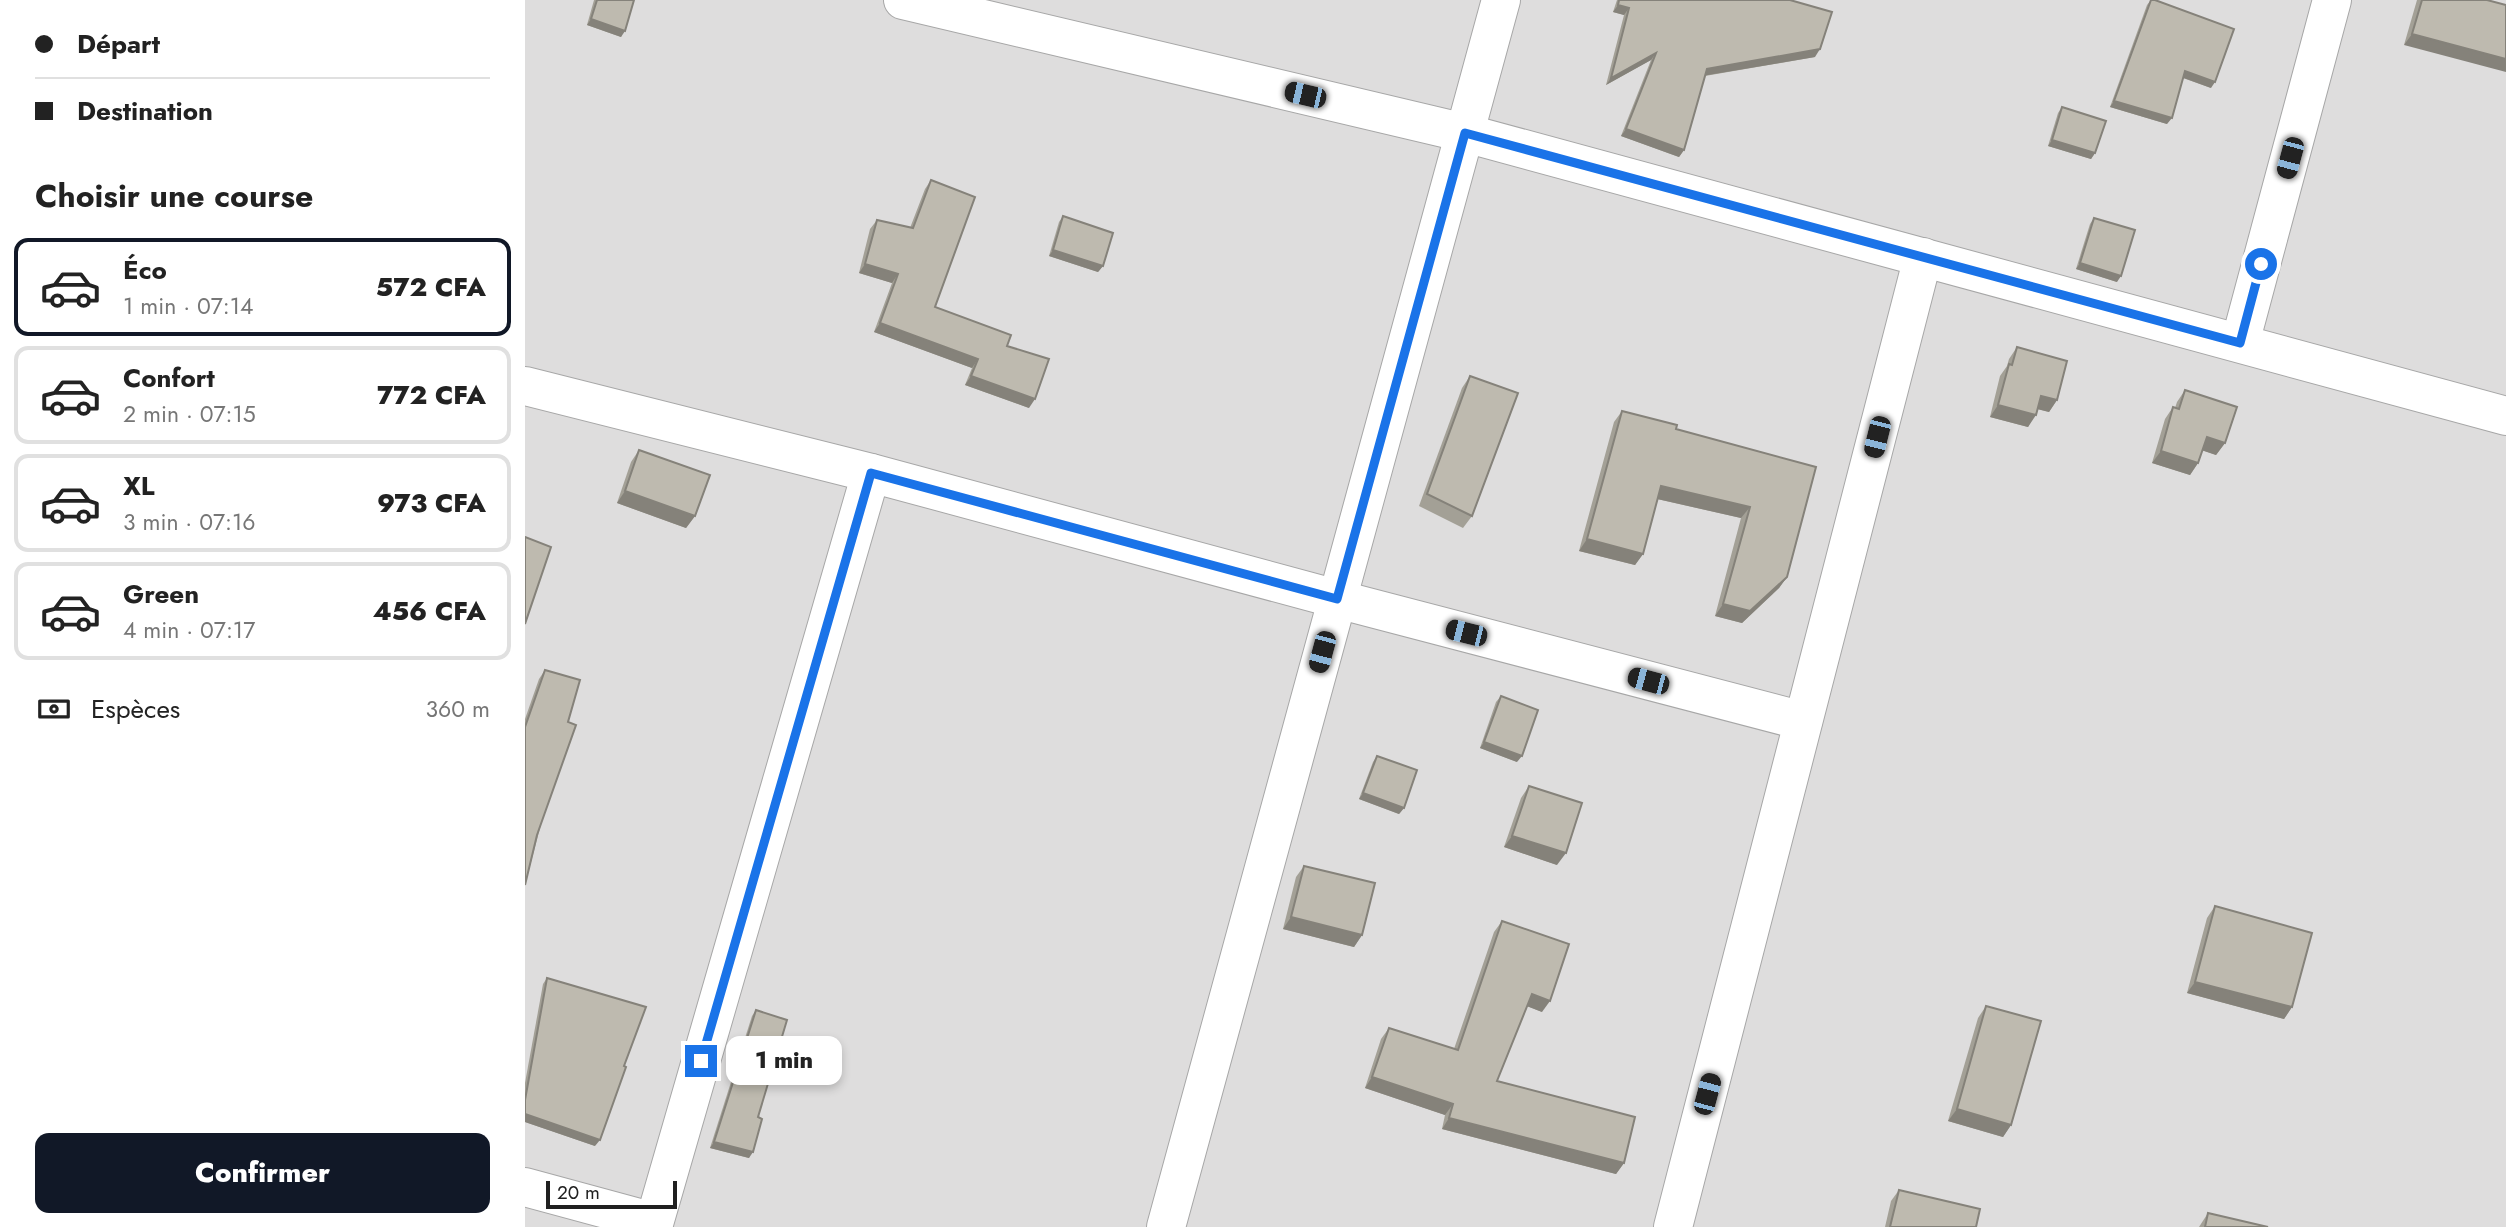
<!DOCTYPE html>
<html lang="fr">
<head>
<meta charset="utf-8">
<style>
  :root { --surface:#fff; --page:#f2f2f2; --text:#222; --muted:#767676; --line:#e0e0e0; --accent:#111827 }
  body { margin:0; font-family:Jost,sans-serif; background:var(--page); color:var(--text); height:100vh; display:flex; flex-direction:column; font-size:26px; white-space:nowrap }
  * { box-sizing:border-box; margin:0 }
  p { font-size:23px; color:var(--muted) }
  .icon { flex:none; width:38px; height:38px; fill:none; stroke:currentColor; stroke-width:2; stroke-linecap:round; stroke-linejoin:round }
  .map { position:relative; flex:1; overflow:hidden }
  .side { display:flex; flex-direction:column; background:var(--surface); width:525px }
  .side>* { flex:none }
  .top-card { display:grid; align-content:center; height:154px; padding:0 35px; background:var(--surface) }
  .scale { position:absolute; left:21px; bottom:18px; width:131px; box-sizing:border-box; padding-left:7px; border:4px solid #202020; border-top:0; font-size:19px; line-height:24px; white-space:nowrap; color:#202020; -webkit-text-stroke:5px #fff; paint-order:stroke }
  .end { position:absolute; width:32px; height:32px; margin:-16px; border:9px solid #1a73e8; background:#fff; box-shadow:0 0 0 4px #fff }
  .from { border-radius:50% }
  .bubble { position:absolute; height:49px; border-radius:14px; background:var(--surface); box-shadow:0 4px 10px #0003; font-size:23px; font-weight:800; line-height:49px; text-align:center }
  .car { position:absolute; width:21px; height:42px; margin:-21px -10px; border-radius:9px; box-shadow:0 0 5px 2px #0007; background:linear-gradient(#222 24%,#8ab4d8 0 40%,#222 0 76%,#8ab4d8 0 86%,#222 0) }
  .top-card b { display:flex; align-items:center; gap:24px; height:66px; font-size:26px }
  .top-card b+b { border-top:2px solid var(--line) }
  .top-card i { width:18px; height:18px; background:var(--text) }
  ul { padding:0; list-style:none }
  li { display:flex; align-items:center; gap:21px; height:98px; margin:0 14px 10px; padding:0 21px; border:4px solid var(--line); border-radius:14px }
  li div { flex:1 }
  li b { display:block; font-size:26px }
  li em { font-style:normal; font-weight:800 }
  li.selected { border-color:var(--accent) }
  li>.icon { width:63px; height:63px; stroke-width:1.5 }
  h2 { padding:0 35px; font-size:32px; line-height:84px }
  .pay { display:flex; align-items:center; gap:18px; height:77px; padding:0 35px; font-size:26px }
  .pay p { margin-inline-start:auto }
  .button { display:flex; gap:14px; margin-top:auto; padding:14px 35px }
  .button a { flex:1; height:80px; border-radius:14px; background:var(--accent); color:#fff; font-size:28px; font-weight:800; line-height:80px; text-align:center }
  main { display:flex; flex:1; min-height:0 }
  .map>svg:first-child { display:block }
  .residential { fill:#dedddd }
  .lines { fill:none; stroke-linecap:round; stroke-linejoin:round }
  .minor-casing { stroke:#a7a7a7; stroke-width:40 }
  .minor { stroke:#fff; stroke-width:38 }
  .wall { fill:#a3a096 }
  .shaded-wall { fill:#85827a }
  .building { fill:#bebaaf; stroke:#85827a; stroke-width:2 }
  .route { stroke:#1a73e8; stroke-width:9 }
</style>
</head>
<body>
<main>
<section class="side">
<div class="top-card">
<b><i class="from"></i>Départ</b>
<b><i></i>Destination</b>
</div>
<h2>Choisir une course</h2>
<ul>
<li class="selected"><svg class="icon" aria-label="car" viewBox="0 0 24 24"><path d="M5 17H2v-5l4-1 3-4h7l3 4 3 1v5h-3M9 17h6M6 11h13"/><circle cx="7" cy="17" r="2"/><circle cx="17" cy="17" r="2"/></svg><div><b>Éco</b><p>1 min · 07:14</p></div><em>572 CFA</em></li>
<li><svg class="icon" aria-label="car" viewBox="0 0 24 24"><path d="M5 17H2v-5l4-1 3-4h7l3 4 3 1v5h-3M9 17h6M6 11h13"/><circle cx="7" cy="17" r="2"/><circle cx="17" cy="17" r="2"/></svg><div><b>Confort</b><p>2 min · 07:15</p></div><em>772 CFA</em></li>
<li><svg class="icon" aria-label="car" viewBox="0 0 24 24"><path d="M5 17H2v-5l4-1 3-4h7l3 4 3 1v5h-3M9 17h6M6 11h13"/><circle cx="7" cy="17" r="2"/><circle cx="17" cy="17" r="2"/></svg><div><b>XL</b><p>3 min · 07:16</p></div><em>973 CFA</em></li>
<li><svg class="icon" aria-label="car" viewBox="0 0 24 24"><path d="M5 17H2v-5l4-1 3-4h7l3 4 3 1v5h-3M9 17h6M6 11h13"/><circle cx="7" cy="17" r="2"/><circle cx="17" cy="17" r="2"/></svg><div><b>Green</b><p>4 min · 07:17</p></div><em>456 CFA</em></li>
</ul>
<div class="pay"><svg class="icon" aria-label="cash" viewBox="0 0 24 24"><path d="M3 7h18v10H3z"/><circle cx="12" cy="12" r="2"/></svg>Espèces<p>360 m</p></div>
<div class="button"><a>Confirmer</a></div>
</section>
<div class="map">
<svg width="1981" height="1227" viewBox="0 0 1981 1227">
  <rect width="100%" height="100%" fill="#f1f0e6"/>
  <rect class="residential" x="0" y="0" width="1981" height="1227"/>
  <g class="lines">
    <g class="minor-casing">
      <g id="minor">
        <polyline points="378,0 940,133 1981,416"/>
        <polyline points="1715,343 1807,0"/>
        <polyline points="0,386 346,473 812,599 1278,721"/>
        <polyline points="0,1187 129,1222"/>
        <polyline points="128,1227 346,473"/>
        <polyline points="641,1227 976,0"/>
        <polyline points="1148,1227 1398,257"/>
      </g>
    </g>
    <use href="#minor" class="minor"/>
  </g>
  <g class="wall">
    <polygon points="69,0 109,0 96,37 62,25"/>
    <polygon points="1092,0 1265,0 1290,57 1180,76 1159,150 1154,157 1096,136 1126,60 1081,85 1099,15 1088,12"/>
    <polygon points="1626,0 1686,88 1658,78 1642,124 1585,107 1622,5"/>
    <polygon points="1892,0 1962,0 1879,45"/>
    <polygon points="1537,107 1570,153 1566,159 1523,146 1533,113"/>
    <polygon points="406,180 410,307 482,346 504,408 440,385 447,368 349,332 367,283 334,273 345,229 352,220 385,228 400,189"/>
    <polygon points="538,216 578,266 573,272 524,256 534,222"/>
    <polygon points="1569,218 1592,282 1551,269 1565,224"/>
    <polygon points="1492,347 1532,400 1524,412 1513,409 1503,427 1465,417 1475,376 1482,366 1484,359"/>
    <polygon points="945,376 947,516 938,528 894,506 937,388"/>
    <polygon points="1660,390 1700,443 1691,455 1677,450 1673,463 1665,475 1627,463 1640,419 1648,407 1650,408 1652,402"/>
    <polygon points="1097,411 1151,429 1291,467 1262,577 1254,588 1217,623 1190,616 1216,518 1132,499 1118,554 1110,565 1054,551 1089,422"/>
    <polygon points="114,450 170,516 161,528 92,503 106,462"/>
    <polygon points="20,670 43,722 0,885 0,719 14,679"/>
    <polygon points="976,696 992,762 955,748 971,702"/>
    <polygon points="852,756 879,808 874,814 834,799 848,762"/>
    <polygon points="1004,786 1032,865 979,847 996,798"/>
    <polygon points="779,866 837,935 829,947 758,929 771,877"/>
    <polygon points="1690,906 1767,1007 1759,1019 1662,993 1682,918"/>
    <polygon points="977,921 1017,1012 1002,1006 972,1081 1099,1163 1091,1174 917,1129 920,1115 840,1088 856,1039 864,1028 929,1049 969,932"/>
    <polygon points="22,978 70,1146 0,1122 0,1083 18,984"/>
    <polygon points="1461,1006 1486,1125 1478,1137 1423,1121 1453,1018"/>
    <polygon points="231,1010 233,1117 224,1158 185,1148 227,1016"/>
    <polygon points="1374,1190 1451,1227 1360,1227 1366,1201"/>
    <polygon points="1683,1213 1743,1227 1674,1227"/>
  </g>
  <g class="shaded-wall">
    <polygon points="1093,5 1104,8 1099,15 1088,12"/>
    <polygon points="66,19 100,31 96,37 62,25"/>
    <polygon points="1887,34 1981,59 1981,72 1879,45"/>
    <polygon points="1295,49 1290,57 1177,76 1182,69"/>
    <polygon points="1131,53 1126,60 1081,85 1086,78"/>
    <polygon points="1660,71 1690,82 1686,88 1656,77"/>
    <polygon points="1589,101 1647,118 1642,124 1585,107"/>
    <polygon points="1101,129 1159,150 1154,157 1096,136"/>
    <polygon points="1527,140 1570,153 1566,159 1523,146"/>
    <polygon points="528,250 578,266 573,272 524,256"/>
    <polygon points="1555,263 1596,276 1592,282 1551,269"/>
    <polygon points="340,264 373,274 367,283 334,273"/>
    <polygon points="355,323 453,359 447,368 349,332"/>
    <polygon points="446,376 510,399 504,408 440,385"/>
    <polygon points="1516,396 1532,400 1524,412 1508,408"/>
    <polygon points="1473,405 1511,415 1503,427 1465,417"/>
    <polygon points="1682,437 1700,443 1691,455 1673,449"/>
    <polygon points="1636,451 1673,463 1665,475 1627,463"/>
    <polygon points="1136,486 1225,507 1216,518 1128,498"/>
    <polygon points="100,491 170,516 161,528 92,503"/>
    <polygon points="1062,539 1118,554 1110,565 1054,551"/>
    <polygon points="1262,577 1254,588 1217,623 1190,616 1198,604"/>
    <polygon points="959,742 997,756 992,762 955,748"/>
    <polygon points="838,793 879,808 874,814 834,799"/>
    <polygon points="987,836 1041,853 1032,865 979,847"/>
    <polygon points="766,917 837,935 829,947 758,929"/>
    <polygon points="1670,982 1767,1007 1759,1019 1662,993"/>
    <polygon points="1007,994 1025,1001 1017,1012 999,1005"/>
    <polygon points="847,1077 928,1104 920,1115 840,1088"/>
    <polygon points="1432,1109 1486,1125 1478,1137 1423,1121"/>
    <polygon points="0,1114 75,1140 70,1146 0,1122"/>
    <polygon points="924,1118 1099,1163 1091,1174 917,1129"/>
    <polygon points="189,1142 228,1152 224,1158 185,1148"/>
  </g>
  <g class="building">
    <polygon points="72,0 109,0 100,31 66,19"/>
    <polygon points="1094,0 1265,0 1307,12 1295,49 1182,69 1159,150 1101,129 1131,53 1086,78 1104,8 1093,5"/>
    <polygon points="1626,0 1630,0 1709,29 1690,82 1660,71 1647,118 1589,101"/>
    <polygon points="1897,0 1962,0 1981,5 1981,59 1887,34"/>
    <polygon points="1537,107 1581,121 1570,153 1527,140"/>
    <polygon points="406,180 450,197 410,307 486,335 482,346 524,359 510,399 446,376 453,359 355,323 373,274 340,264 352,220 388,228"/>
    <polygon points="538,216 588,233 578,266 528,250"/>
    <polygon points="1569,218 1610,230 1596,276 1555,263"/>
    <polygon points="1492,347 1542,361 1532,400 1516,396 1511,415 1473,405 1484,364 1487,365"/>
    <polygon points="945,376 993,393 947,516 902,494"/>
    <polygon points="1660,390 1712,407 1700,443 1682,437 1673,463 1636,451 1648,407 1654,409"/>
    <polygon points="1097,411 1152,425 1151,429 1291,467 1262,577 1225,611 1198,604 1225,507 1136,486 1118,554 1062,539"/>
    <polygon points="114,450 185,475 170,516 100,491"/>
    <polygon points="0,537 26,547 0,624"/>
    <polygon points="20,670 55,680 43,722 51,725 12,835 0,885 0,727"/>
    <polygon points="976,696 1013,710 997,756 959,742"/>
    <polygon points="852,756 892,770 879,808 838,793"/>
    <polygon points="1004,786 1057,803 1041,853 987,836"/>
    <polygon points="779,866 850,883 837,935 766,917"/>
    <polygon points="1690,906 1787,933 1767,1007 1670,982"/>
    <polygon points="977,921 1044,944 1025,1001 1007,994 972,1081 1110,1117 1099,1163 924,1118 928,1104 847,1077 864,1028 933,1050"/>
    <polygon points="22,978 121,1007 99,1066 101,1067 75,1140 0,1114 0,1100"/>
    <polygon points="1461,1006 1516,1021 1486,1125 1432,1109"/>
    <polygon points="231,1010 262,1020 233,1117 237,1119 228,1152 189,1142"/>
    <polygon points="1374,1190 1455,1209 1451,1227 1365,1227"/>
    <polygon points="1683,1213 1743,1227 1680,1227"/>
  </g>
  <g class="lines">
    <polyline class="route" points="176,1061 346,473 812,599 940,133 1715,343 1736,264"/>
  </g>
</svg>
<div class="scale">20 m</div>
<i class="end from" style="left:1736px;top:264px"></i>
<i class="end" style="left:176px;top:1061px"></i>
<div class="bubble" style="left:201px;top:1036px;width:116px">1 min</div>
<i class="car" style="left:780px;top:95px;rotate:283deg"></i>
<i class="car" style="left:1765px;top:158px;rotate:195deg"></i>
<i class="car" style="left:1352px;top:437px;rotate:194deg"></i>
<i class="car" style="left:941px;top:633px;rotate:284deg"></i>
<i class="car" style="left:797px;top:652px;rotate:195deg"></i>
<i class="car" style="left:1123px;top:681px;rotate:285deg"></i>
<i class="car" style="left:1182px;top:1094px;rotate:15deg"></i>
</div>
</main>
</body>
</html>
